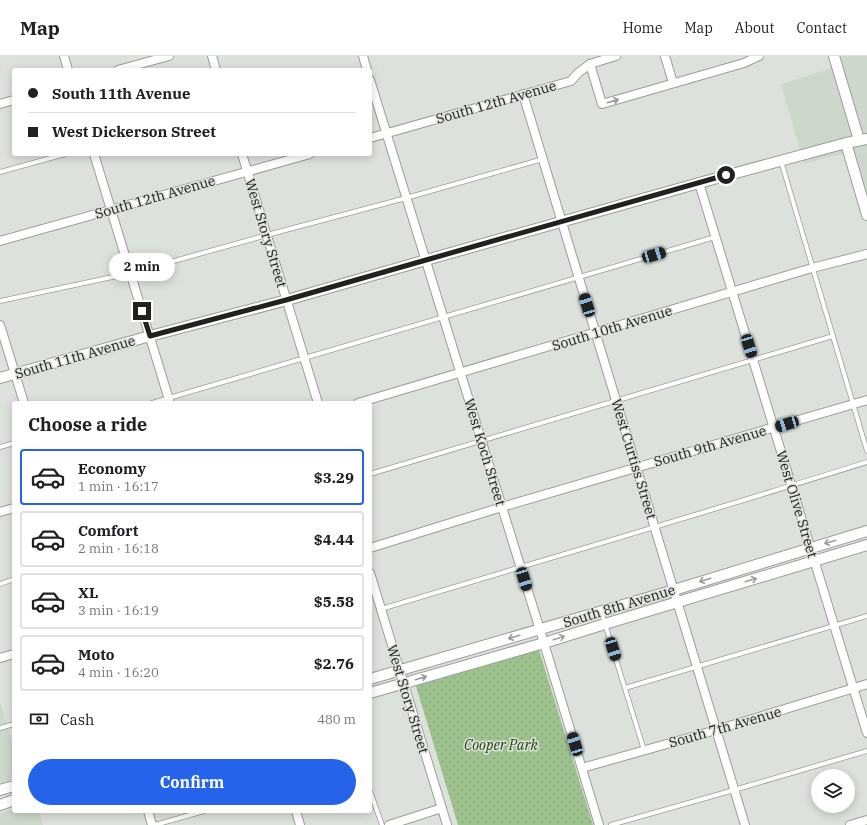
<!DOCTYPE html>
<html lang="en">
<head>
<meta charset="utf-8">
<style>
  :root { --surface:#fff; --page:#f6f6f6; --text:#202124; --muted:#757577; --line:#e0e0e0; --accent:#2563eb }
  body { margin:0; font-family:"IBM Plex Serif",serif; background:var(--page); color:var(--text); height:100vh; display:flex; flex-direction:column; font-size:15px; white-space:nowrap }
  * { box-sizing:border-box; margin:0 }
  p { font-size:13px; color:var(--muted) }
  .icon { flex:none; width:22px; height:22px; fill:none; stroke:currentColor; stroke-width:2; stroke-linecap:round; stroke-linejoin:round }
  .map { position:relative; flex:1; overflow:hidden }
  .sheet { position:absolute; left:12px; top:345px; width:360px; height:412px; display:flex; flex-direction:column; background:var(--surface); border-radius:4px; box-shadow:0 2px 10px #0003 }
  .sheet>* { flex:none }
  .hud { position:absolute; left:12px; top:12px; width:360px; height:88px; border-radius:4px; box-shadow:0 2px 10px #0003; display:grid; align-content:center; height:88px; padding:0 16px; background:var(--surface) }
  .tools { position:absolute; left:811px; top:713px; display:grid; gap:8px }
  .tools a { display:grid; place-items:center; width:44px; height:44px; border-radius:50%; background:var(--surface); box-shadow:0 2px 10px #0003; font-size:20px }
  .end { position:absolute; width:18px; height:18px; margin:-9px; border:5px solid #212220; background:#fff; box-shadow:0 0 0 2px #fff }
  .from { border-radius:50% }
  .bubble { position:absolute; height:28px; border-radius:14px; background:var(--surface); box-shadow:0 2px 10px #0003; font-size:13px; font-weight:800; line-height:28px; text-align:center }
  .car { position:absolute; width:12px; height:24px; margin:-12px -6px; border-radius:5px; box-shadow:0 0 3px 1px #0007; background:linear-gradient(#222 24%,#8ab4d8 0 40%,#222 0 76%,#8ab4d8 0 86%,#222 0) }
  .hud b { display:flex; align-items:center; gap:14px; height:38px; font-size:15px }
  .hud b+b { border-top:1px solid var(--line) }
  .hud i { width:10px; height:10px; background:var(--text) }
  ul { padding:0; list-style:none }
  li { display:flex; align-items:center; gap:12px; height:56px; margin:0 8px 6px; padding:0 8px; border:2px solid var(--line); border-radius:4px }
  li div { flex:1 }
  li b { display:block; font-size:15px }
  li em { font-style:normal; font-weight:800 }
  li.current { border-color:var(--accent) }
  li>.icon { width:36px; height:36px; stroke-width:1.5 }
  h2 { padding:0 16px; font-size:18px; line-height:48px }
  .pay { display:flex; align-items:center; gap:10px; height:44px; padding:0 16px; font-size:15px }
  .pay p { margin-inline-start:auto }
  .button { display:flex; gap:8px; margin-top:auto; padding:8px 16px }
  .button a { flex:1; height:46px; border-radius:24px; background:var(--accent); color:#fff; font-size:16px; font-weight:800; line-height:46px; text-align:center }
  header { display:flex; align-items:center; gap:24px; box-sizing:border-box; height:56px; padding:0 20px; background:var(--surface); border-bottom:1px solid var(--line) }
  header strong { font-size:19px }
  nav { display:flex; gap:22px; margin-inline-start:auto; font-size:14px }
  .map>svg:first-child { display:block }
  .built { fill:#ced7cc }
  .park { fill:url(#park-dots) }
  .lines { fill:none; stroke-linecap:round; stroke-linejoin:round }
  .service-casing { stroke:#9a9e99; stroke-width:5.5 }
  .minor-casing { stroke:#9a9e99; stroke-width:10 }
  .tertiary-casing { stroke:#9a9e99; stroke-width:12 }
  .service { stroke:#fff; stroke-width:4 }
  .minor { stroke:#fff; stroke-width:8 }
  .tertiary { stroke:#fff; stroke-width:10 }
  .oneway { stroke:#9b9c9b }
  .route { stroke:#212220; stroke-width:5 }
  .labels { text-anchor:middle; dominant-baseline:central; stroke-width:3; stroke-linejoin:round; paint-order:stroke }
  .street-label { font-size:14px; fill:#212220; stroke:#dde1dc }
  .park-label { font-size:14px; font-style:italic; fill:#1f4308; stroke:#dde1dc }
</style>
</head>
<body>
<header>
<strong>Map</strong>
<nav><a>Home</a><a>Map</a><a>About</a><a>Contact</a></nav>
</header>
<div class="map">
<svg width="867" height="769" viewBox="0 0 867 769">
  <defs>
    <pattern id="park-dots" width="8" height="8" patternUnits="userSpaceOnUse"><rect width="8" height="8" fill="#9dc28e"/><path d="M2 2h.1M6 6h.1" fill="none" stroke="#87a67a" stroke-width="1.8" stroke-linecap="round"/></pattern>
  </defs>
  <rect width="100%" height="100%" fill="#dde1dc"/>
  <g class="built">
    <polygon points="839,0 867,0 867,137 855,98 836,99 804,108 781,28 842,9"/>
    <polygon points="0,646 14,693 14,723 0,727"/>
    <polygon points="14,753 14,755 39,755 43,769 0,769 0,757"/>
  </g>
  <polygon class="park" points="539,594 593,769 458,769 416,630"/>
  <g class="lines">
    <g class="service-casing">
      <g id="service">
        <polyline points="781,105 867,395"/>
        <polyline points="0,116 65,98"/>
        <polyline points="0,245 131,217 267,179 406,142 543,103"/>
        <polyline points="152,347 715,181"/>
        <polyline points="0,391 14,387"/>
        <polyline points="370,418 833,280"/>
        <polyline points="0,528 14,523"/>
        <path d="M381,553C543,504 705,457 867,406"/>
        <polyline points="601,555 644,694"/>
        <polyline points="625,632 867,560"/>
        <polyline points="0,672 14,668"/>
        <polyline points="370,735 382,769"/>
        <polyline points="155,769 204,755"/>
        <polyline points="611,769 734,734 867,695"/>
      </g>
    </g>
    <g class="minor-casing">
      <g id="minor">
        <polyline points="64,0 68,14"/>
        <polyline points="212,0 216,14"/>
        <polyline points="363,0 367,14"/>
        <polyline points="665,0 673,27"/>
        <polyline points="590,8 602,48 744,7 759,0"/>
        <polyline points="118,14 169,0"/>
        <polyline points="370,24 540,574 599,769"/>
        <polyline points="523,38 745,769"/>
        <polyline points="0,48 14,44"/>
        <polyline points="370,82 571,25 578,17 590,8 616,0"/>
        <polyline points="94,98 170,347"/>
        <polyline points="242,98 318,347"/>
        <polyline points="699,127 867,677"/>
        <polyline points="0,185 310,98"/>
        <polyline points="0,269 24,347"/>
        <polyline points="358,347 812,212 867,198"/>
        <polyline points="0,456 14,452"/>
        <polyline points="370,492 502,451 867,344"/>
        <polyline points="370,517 447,769"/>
        <polyline points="0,602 14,598"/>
        <polyline points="582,712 716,674 867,628"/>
        <polyline points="148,755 152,769"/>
        <polyline points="296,755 300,769"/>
        <polyline points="389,769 442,752"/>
        <polyline points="850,769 867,764"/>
      </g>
    </g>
    <g class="tertiary-casing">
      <g id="tertiary">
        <polyline points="834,0 859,84"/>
        <polyline points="846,87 867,159"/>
        <polyline points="0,322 150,280 287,244 426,204 699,127 846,87 867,83"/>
        <polyline points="370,623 674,534 867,475"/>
        <polyline points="370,637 544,587 605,568 867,489"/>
        <polyline points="0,734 14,730"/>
        <polyline points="0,749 14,744"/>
      </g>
    </g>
    <use href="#service" class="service"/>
    <use href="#minor" class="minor"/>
    <use href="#tertiary" class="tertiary"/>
  </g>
  <defs><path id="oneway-shaft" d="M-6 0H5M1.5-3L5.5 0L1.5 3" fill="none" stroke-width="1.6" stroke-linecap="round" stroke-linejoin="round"/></defs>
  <g class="oneway">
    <use href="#oneway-shaft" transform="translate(613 45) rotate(-16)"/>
    <use href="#oneway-shaft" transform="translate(830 486) rotate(163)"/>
    <use href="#oneway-shaft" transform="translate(705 524) rotate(163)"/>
    <use href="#oneway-shaft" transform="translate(751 524) rotate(-17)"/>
    <use href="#oneway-shaft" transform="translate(514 581) rotate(164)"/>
    <use href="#oneway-shaft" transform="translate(559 582) rotate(-18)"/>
    <use href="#oneway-shaft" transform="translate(421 622) rotate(-16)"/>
  </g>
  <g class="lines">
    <polyline class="route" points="142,255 150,280 286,244 426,204 726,119"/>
  </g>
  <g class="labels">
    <g class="street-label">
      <text transform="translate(496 46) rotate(-16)">South 12th Avenue</text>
      <text transform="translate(155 141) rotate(-16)">South 12th Avenue</text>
      <text transform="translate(266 177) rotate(73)">West Story Street</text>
      <text transform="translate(612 272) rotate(-17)">South 10th Avenue</text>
      <text transform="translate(75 301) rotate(-16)">South 11th Avenue</text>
      <text transform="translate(710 390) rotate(-16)">South 9th Avenue</text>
      <text transform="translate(485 396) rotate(73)">West Koch Street</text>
      <text transform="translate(634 403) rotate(73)">West Curtiss Street</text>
      <text transform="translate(797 448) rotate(73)">West Olive Street</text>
      <text transform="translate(619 550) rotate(-17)">South 8th Avenue</text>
      <text transform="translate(408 643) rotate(73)">West Story Street</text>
      <text transform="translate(725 671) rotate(-16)">South 7th Avenue</text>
    </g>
    <g class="park-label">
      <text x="501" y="689">Cooper Park</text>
    </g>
  </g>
</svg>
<div class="tools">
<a><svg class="icon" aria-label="layers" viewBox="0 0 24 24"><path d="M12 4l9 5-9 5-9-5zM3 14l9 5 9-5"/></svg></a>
</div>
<i class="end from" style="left:726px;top:119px"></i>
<i class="end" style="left:142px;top:255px"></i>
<div class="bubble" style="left:109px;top:197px;width:66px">2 min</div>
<i class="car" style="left:654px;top:199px;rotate:74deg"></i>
<i class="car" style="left:587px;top:249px;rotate:343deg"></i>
<i class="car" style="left:749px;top:290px;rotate:163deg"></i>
<i class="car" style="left:787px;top:368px;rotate:253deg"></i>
<i class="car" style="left:524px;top:523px;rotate:163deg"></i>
<i class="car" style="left:613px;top:593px;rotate:163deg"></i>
<i class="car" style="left:575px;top:688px;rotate:343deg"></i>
<div class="hud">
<b><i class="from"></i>South 11th Avenue</b>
<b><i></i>West Dickerson Street</b>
</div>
<section class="sheet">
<h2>Choose a ride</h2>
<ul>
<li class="current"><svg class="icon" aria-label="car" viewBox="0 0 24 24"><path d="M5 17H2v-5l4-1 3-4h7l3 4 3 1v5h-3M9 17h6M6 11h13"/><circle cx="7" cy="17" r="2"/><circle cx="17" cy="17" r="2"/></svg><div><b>Economy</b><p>1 min · 16:17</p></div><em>$3.29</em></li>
<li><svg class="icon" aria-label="car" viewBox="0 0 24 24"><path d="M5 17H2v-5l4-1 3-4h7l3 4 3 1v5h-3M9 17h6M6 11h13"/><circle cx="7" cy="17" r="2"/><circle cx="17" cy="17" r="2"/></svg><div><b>Comfort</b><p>2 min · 16:18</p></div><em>$4.44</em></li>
<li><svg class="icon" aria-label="car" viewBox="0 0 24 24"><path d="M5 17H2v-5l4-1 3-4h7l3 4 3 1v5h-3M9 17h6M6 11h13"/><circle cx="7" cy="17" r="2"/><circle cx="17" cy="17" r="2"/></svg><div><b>XL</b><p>3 min · 16:19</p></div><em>$5.58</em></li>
<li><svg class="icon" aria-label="car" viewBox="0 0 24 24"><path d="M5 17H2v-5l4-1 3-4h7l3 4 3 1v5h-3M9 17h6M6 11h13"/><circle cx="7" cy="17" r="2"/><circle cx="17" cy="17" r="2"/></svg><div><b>Moto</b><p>4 min · 16:20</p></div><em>$2.76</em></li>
</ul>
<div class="pay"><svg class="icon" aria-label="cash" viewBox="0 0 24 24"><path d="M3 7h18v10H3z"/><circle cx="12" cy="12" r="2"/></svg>Cash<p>480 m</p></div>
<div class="button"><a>Confirm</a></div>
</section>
</div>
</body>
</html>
